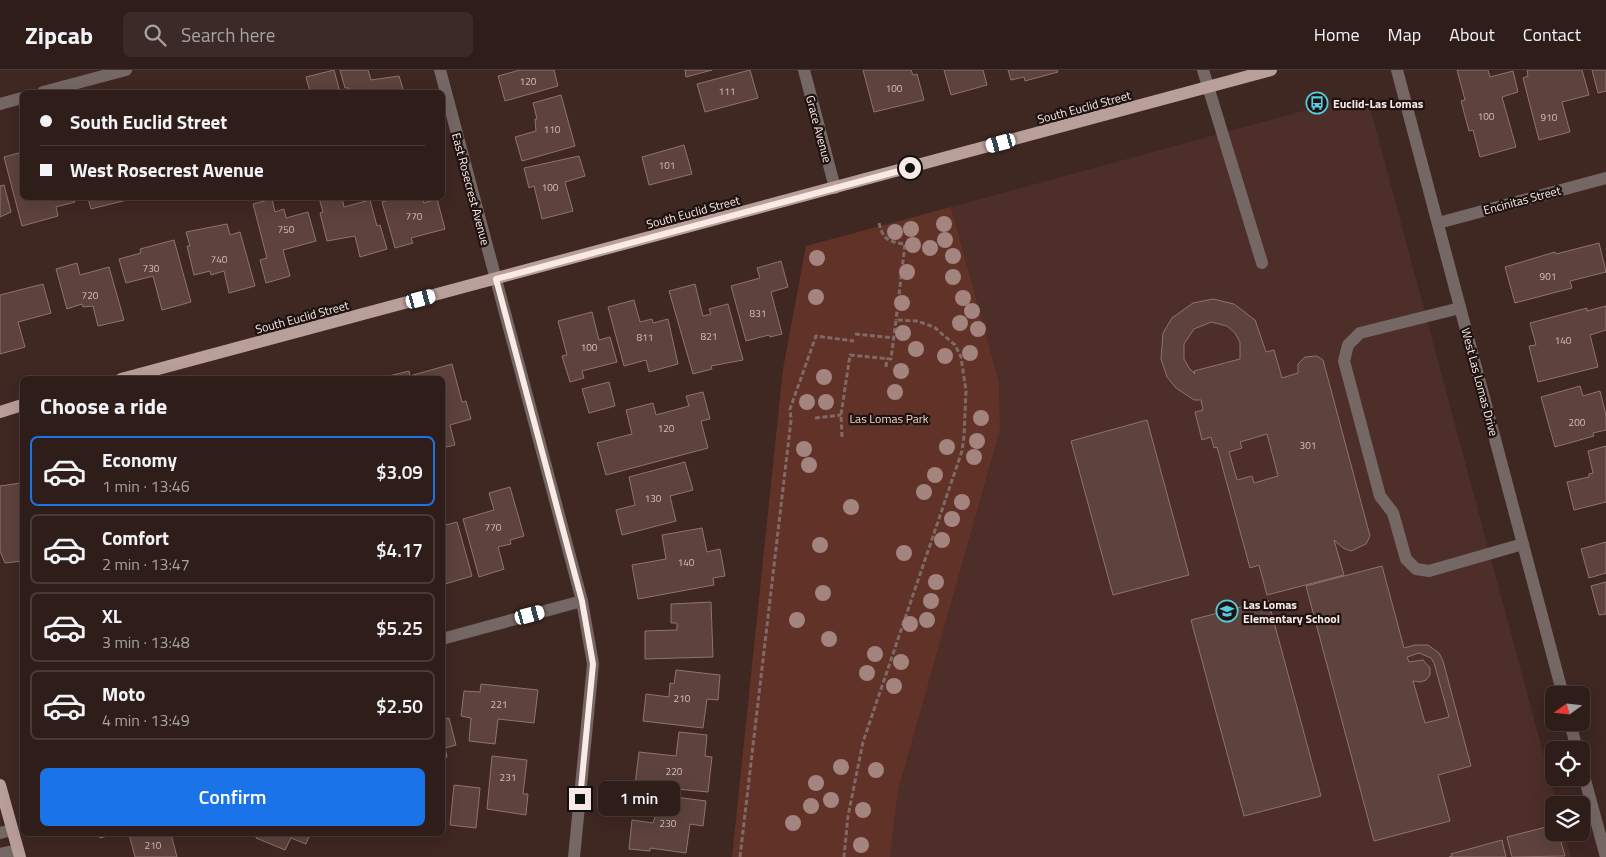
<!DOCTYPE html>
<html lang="en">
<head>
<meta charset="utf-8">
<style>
  :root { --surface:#2f1d1a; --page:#3b2a27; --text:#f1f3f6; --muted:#a7a2a2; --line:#4a3b39; --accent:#1a73e8 }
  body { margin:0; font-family:"Titillium Web",sans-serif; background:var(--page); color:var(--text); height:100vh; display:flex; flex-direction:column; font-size:19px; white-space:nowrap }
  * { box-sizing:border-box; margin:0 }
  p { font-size:16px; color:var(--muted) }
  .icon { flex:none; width:28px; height:28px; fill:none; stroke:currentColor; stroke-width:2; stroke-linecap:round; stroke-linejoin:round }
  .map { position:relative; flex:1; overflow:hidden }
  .panel { position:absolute; left:20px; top:306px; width:425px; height:460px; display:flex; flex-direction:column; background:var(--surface); border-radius:8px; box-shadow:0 5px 20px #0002,0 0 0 1px var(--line) }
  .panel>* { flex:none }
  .guide { position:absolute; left:20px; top:20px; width:425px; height:110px; border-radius:8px; box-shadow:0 5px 20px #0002,0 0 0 1px var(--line); display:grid; align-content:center; height:110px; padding:0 20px; background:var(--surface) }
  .needle { width:32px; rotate:255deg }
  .tools { position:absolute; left:1545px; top:616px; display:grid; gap:10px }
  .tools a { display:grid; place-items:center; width:45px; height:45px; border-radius:8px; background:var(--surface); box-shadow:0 5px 20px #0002,0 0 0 1px var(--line); font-size:25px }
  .end { position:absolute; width:22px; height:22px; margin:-11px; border:6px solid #faeae6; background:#111; box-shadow:0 0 0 2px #111 }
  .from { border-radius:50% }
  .bubble { position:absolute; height:35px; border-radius:8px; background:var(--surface); box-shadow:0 5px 20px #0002,0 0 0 1px var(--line); font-size:16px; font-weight:600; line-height:35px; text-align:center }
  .car { position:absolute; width:15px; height:30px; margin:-15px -8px; border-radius:6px; box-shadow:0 0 4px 1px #0007; background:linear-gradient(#fff 24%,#345 0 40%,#fff 0 76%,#345 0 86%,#fff 0) }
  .guide b { display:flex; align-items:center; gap:18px; height:48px; font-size:19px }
  .guide b+b { border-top:1px solid var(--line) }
  .guide i { width:12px; height:12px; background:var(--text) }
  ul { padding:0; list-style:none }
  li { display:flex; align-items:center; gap:15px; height:70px; margin:0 10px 8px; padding:0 10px; border:2px solid var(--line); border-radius:8px }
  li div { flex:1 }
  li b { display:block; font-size:19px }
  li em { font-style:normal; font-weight:600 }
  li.on { border-color:var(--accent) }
  li>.icon { width:45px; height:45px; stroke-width:1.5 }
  h2 { padding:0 20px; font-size:22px; line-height:60px }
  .primary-button { display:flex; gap:10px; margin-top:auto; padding:10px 20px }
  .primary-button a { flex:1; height:58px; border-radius:8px; background:var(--accent); color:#fff; font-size:20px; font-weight:600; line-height:58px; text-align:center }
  header { display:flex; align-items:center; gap:30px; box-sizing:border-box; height:70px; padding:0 25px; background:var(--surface); border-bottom:1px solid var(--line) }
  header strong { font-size:24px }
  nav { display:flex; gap:28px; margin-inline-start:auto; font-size:18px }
  .search { width:350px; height:45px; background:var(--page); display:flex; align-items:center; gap:12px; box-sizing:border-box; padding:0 18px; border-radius:8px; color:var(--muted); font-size:19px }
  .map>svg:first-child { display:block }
  .built { fill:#4d2e28 }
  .green { fill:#613228 }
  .building { fill:#5d423d; stroke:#90736d; fill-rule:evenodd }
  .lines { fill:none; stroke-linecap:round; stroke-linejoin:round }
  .path { stroke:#7f6a65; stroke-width:3; stroke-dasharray:5 2.5; stroke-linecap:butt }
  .minor { stroke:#746764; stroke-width:12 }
  .major { stroke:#b99f99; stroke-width:12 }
  .tree { fill:#a3847e }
  .route { stroke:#faeae6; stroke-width:6 }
  .labels { text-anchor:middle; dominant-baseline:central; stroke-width:4.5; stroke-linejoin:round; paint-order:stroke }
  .number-label { font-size:10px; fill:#d3c0bc }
  .poi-label { font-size:12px; font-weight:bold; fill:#faeae6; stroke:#1e1311; text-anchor:start }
  .street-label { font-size:12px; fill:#faeae6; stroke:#1e1311 }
  .park-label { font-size:12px; fill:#f4d1ca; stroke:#1e1311 }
</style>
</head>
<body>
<header>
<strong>Zipcab</strong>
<div class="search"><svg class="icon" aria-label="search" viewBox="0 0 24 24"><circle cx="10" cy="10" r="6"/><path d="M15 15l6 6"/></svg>Search here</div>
<nav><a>Home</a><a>Map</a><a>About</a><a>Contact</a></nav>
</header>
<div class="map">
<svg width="1606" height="787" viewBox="0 0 1606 787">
  <rect width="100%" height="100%" fill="#3f2722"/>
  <polygon class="built" points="1351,28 1360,29 1367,34 1371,41 1557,735 1554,735 1554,762 1564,763 1571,787 890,787 898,721 1000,360 999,312 951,137"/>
  <polygon class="green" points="951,137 999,312 1000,360 898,721 890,787 732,787 783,299 806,176"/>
  <g class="building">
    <polygon points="334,0 340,22 310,22 306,7"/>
    <polygon points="340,0 368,0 371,10 399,6 404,22 350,22 349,18 345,18"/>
    <polygon points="520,0 554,0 558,16 505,31 498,6"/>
    <polygon points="685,0 712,0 686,7"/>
    <polygon points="750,0 758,28 705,42 697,14"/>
    <polygon points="863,0 911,0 913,5 917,4 924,30 874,42"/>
    <polygon points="944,0 983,0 987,15 951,25"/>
    <polygon points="1008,0 1057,0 1058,2 1025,11 1024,7 1011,10"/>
    <polygon points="1457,0 1488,0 1490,7 1513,1 1518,22 1502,27 1516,77 1480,87 1473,60 1469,61 1461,31 1465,30"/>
    <polygon points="1527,0 1582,0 1589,25 1562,32 1570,62 1539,70 1523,8 1528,6"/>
    <polygon points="1592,0 1606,0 1606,21 1598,23"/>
    <polygon points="561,25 575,76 522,91 515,67 536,61 535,49 537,49 533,33"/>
    <polygon points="684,75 692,104 649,115 642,87"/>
    <polygon points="22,82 22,128 74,128 75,132 56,137 58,146 22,156 4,87"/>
    <polygon points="579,86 585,106 565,112 573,141 542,149 534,116 529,118 524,98"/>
    <polygon points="4,115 11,142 0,147 0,116"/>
    <polygon points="88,128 135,128 91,139"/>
    <polygon points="319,128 342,128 344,137 370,130 377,156 380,155 387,179 360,187 355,166 327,171 320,143 323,142"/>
    <polygon points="396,128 422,128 424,133 437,129 445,159 411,168 413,173 395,178 382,132"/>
    <polygon points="272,129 275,142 284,139 286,148 308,142 316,171 283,180 290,206 266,213 260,190 267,188 253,134"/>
    <polygon points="227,154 230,165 240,162 255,216 229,223 224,201 211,205 210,201 194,205 187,176 190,176 186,162"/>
    <polygon points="174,170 191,232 162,240 153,206 126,213 119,189 141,183 140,179"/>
    <polygon points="1599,173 1606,202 1570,211 1572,218 1515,233 1505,197 1555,182 1556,184"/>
    <polygon points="781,191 788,217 771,222 782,264 770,267 769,265 746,271 731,216 760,208 757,198"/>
    <polygon points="77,193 80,205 109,197 124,250 98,256 93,236 83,237 82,234 67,239 56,199"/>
    <polygon points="43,214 51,243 18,252 25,277 0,284 0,225"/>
    <polygon points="695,214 703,246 711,244 709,239 728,234 743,290 711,296 712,299 693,304 669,221"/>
    <path d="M1213,229L1234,234L1255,250L1266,282L1274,280L1282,308L1298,303V294L1305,287L1317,286L1323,290L1370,466L1366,474L1351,481L1343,478L1334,470L1344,505L1267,525L1259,495L1250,498L1217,377L1214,378L1211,367L1202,370L1195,342L1203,340L1201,330H1194L1176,318L1167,307L1161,289L1163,263L1172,248L1193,233ZM1211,252L1227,256L1235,263L1240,272V289L1194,301L1195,304L1189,298L1184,289V274L1194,259ZM1267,364L1278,406L1254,413L1252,406L1237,410L1229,382L1242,378L1240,372Z"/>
    <polygon points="634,230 640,252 652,249 653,253 668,249 678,294 649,302 646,290 624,296 608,237"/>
    <polygon points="1606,236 1606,260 1590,265 1598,297 1538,312 1529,276 1536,275 1530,253 1587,238 1587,241"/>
    <polygon points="592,242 599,270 610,267 617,292 582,301 584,308 570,312 562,286 567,285 558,251"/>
    <polygon points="452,294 462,332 466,331 471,349 450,355 455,375 442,378 442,309 385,309 385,307 409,301 410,306"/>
    <polygon points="609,312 615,336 589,343 582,319"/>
    <polygon points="1580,316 1583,326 1600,321 1606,345 1606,360 1593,363 1594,366 1555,377 1541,327"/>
    <polygon points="703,322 710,349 701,351 708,378 606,405 597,373 632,364 626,340 653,333 656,345 689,336 686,326"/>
    <polygon points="1147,350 1189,505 1113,525 1071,371"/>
    <polygon points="1606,376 1606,432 1574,440 1567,412 1589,407 1589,404 1593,403 1588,381"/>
    <polygon points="685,392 693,420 670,426 676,451 622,465 616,440 635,435 629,407"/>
    <polygon points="21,413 22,491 5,493 0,481 0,416"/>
    <polygon points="510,417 524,466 510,470 511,474 498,477 504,499 479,507 463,449 494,440 489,423"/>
    <polygon points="457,452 472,506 442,515 442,456"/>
    <polygon points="702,458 707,482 720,479 725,506 713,508 714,515 638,529 632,495 666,489 662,465"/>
    <polygon points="1606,472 1606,503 1589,508 1581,479"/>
    <path d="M1382,496L1404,578L1415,575H1428L1439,583L1443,591L1471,696L1438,705L1450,751L1374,771L1306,516ZM1419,583L1431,588L1434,593L1449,647L1425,653L1413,611L1421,612L1426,610L1430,605V598L1423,590L1409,592L1407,587Z"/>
    <polygon points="1606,512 1606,544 1599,545 1591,516"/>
    <polygon points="1268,530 1321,726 1244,746 1191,550"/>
    <polygon points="711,532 713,587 645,589 645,561 677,560 677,553 671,553 671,534"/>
    <polygon points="676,600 720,605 718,630 707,629 703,658 643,651 646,624 669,627 670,613 674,614"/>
    <polygon points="481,614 538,620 534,653 498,649 495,674 469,671 471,648 461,646 464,621 480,622"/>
    <polygon points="442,642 444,649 449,648 456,675 445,678 447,687 442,688"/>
    <polygon points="679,662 707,665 705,686 712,687 708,722 635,715 639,682 676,686"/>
    <polygon points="492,686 527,690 523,724 528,724 526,745 487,739"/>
    <polygon points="454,715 480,718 476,758 450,755"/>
    <polygon points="660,725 706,731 703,756 690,754 686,783 650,778 650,781 629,779 632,750 653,753 657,741"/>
    <polygon points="1554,755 1554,762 1558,762 1565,786 1512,787 1507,767"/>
    <polygon points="98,764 115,764 100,768"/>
    <polygon points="129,764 171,764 177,787 135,787"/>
    <polygon points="257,764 310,764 306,774 291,768 285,780 256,768"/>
    <polygon points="1502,770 1506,787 1449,787 1452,786 1451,784"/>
  </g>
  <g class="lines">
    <g class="path">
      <path d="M879,153C883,169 888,172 905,174L896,250"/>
      <polyline points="855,264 894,268"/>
      <polyline points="886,297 887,288"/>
      <polyline points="815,348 841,345"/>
      <polyline points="842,367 841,345 850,285 891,289 896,250 917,251 934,257 955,275 961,287 966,321 964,366 962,381 863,672 848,746 844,787"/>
      <polyline points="740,787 791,350 790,339 816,266 854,271"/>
    </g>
    <g class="minor">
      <polyline points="440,0 582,531 593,594 574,787"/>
      <polyline points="804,0 835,118"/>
      <polyline points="1203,0 1262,193"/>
      <polyline points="1397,0 1563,625"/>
      <polyline points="43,22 126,0"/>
      <polyline points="0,34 22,28"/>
      <polyline points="1438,153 1606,108"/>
      <polyline points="1460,238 1360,263 1348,275 1344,291 1380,426 1393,443 1406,489 1416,499 1429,501 1523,474"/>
      <polyline points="442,569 582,531"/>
      <polyline points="1570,652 1577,680"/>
      <polyline points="1581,695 1606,787"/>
      <polyline points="0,763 12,760"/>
      <polyline points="0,784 18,780"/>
    </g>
    <g class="major">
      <polyline points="121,309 1271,0"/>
      <polyline points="0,342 22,335"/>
      <polyline points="0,715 20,787"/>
    </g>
  </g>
  <g class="tree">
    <circle cx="944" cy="154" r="8"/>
    <circle cx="911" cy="159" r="8"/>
    <circle cx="895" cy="162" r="8"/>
    <circle cx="945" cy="170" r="8"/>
    <circle cx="913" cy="175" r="8"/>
    <circle cx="930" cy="178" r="8"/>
    <circle cx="953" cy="186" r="8"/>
    <circle cx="817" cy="188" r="8"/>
    <circle cx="907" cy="202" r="8"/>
    <circle cx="953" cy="207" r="8"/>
    <circle cx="816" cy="227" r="8"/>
    <circle cx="963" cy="228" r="8"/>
    <circle cx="902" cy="233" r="8"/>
    <circle cx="972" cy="241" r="8"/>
    <circle cx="960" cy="253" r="8"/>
    <circle cx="978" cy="259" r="8"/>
    <circle cx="903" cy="263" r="8"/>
    <circle cx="916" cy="279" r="8"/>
    <circle cx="970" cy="283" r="8"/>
    <circle cx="945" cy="286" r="8"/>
    <circle cx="901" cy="301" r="8"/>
    <circle cx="824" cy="307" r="8"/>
    <circle cx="895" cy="322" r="8"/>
    <circle cx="807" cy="332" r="8"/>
    <circle cx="826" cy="332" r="8"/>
    <circle cx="981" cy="348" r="8"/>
    <circle cx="977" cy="371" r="8"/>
    <circle cx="947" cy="377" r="8"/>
    <circle cx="804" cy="379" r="8"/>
    <circle cx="974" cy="387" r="8"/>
    <circle cx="809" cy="395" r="8"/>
    <circle cx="935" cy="405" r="8"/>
    <circle cx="924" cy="422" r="8"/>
    <circle cx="962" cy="432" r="8"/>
    <circle cx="851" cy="437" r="8"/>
    <circle cx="952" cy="449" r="8"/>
    <circle cx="942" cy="470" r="8"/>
    <circle cx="820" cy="475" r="8"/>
    <circle cx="904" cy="483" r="8"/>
    <circle cx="936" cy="512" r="8"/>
    <circle cx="823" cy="523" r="8"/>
    <circle cx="931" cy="531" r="8"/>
    <circle cx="797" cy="550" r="8"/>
    <circle cx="927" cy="550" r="8"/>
    <circle cx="910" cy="554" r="8"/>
    <circle cx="829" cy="569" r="8"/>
    <circle cx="875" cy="584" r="8"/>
    <circle cx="901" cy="592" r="8"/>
    <circle cx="867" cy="603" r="8"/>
    <circle cx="894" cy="616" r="8"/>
    <circle cx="841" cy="697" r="8"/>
    <circle cx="876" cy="700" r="8"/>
    <circle cx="816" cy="713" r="8"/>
    <circle cx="831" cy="730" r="8"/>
    <circle cx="811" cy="736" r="8"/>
    <circle cx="863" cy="740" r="8"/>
    <circle cx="793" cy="753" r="8"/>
    <circle cx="861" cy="775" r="8"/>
  </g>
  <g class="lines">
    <polyline class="route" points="580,729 593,594 582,531 496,209 910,98"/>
  </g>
  <defs>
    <g id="bus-ring" transform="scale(1.125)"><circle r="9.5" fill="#1e1311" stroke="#55cae0" stroke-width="1.5"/><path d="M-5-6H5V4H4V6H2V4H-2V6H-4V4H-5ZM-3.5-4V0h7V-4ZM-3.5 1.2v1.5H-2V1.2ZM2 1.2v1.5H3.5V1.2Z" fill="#55cae0"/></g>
    <g id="school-ring" transform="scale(1.125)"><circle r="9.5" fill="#1e1311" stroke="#55cae0" stroke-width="1.5"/><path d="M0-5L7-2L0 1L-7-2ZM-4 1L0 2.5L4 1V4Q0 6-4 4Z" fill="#55cae0"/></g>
  </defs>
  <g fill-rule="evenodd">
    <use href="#bus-ring" x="1317" y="33"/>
    <use href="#school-ring" x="1227" y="541"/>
  </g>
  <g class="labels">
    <g class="number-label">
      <text x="528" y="11">120</text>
      <text x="894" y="18">100</text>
      <text x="727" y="21">111</text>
      <text x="1486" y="46">100</text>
      <text x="1549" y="47">910</text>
      <text x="552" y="59">110</text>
      <text x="667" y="95">101</text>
      <text x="550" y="117">100</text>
      <text x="414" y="146">770</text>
      <text x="286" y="159">750</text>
      <text x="219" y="189">740</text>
      <text x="151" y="198">730</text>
      <text x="1548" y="206">901</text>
      <text x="90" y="225">720</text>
      <text x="758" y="243">831</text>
      <text x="709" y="266">821</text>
      <text x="645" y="267">811</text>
      <text x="1563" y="270">140</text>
      <text x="589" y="277">100</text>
      <text x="1577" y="352">200</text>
      <text x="666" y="358">120</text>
      <text x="1308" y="375">301</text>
      <text x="653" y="428">130</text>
      <text x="493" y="457">770</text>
      <text x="686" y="492">140</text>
      <text x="682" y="628">210</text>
      <text x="499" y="634">221</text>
      <text x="674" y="701">220</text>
      <text x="508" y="707">231</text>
      <text x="668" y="753">230</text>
      <text x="153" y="775">210</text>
    </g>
    <g class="poi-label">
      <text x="1333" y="33">Euclid-Las Lomas</text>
      <text x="1243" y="534">Las Lomas<tspan x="1243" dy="14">Elementary School</tspan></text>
    </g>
    <g class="street-label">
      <text transform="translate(1084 37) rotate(-15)">South Euclid Street</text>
      <text transform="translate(819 59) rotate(75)">Grace Avenue</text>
      <text transform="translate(471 119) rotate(75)">East Rosecrest Avenue</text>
      <text transform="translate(1522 130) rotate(-15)">Encinitas Street</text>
      <text transform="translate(693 142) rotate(-15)">South Euclid Street</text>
      <text transform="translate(302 247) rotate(-15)">South Euclid Street</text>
      <text transform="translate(1480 312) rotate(75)">West Las Lomas Drive</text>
    </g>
    <g class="park-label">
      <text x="889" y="348">Las Lomas Park</text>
    </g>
  </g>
</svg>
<div class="tools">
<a><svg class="needle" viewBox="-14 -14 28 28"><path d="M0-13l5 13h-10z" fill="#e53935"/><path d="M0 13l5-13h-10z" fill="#a7a2a2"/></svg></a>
<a><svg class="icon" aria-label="locate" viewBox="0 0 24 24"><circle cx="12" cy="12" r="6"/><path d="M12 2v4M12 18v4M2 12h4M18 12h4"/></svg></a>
<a><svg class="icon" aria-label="layers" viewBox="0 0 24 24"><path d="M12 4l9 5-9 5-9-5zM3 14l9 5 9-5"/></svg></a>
</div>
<i class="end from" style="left:910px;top:98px"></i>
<i class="end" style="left:580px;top:729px"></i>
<div class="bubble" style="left:598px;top:711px;width:82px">1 min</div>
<i class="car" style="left:1001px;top:73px;rotate:255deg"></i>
<i class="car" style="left:421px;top:229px;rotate:75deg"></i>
<i class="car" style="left:530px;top:545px;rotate:75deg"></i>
<div class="guide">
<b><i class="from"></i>South Euclid Street</b>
<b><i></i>West Rosecrest Avenue</b>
</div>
<section class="panel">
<h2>Choose a ride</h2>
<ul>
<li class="on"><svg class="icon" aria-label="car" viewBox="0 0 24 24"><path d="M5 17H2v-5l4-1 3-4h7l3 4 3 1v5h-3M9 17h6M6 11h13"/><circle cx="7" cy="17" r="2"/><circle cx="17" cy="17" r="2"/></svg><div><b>Economy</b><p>1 min · 13:46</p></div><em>$3.09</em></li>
<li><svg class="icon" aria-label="car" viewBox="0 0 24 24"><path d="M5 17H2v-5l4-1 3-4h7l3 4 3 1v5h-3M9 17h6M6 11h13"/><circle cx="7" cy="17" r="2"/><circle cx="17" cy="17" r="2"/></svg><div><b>Comfort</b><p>2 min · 13:47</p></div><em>$4.17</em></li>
<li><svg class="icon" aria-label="car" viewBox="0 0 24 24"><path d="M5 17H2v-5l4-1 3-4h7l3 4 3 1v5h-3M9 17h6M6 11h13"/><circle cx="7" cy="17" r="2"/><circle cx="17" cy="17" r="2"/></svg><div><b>XL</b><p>3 min · 13:48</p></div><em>$5.25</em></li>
<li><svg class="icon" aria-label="car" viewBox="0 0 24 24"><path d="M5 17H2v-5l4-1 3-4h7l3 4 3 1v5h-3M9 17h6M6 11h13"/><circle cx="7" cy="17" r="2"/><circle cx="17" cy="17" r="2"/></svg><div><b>Moto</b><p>4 min · 13:49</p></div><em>$2.50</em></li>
</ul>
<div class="primary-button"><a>Confirm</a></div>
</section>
</div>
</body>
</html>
